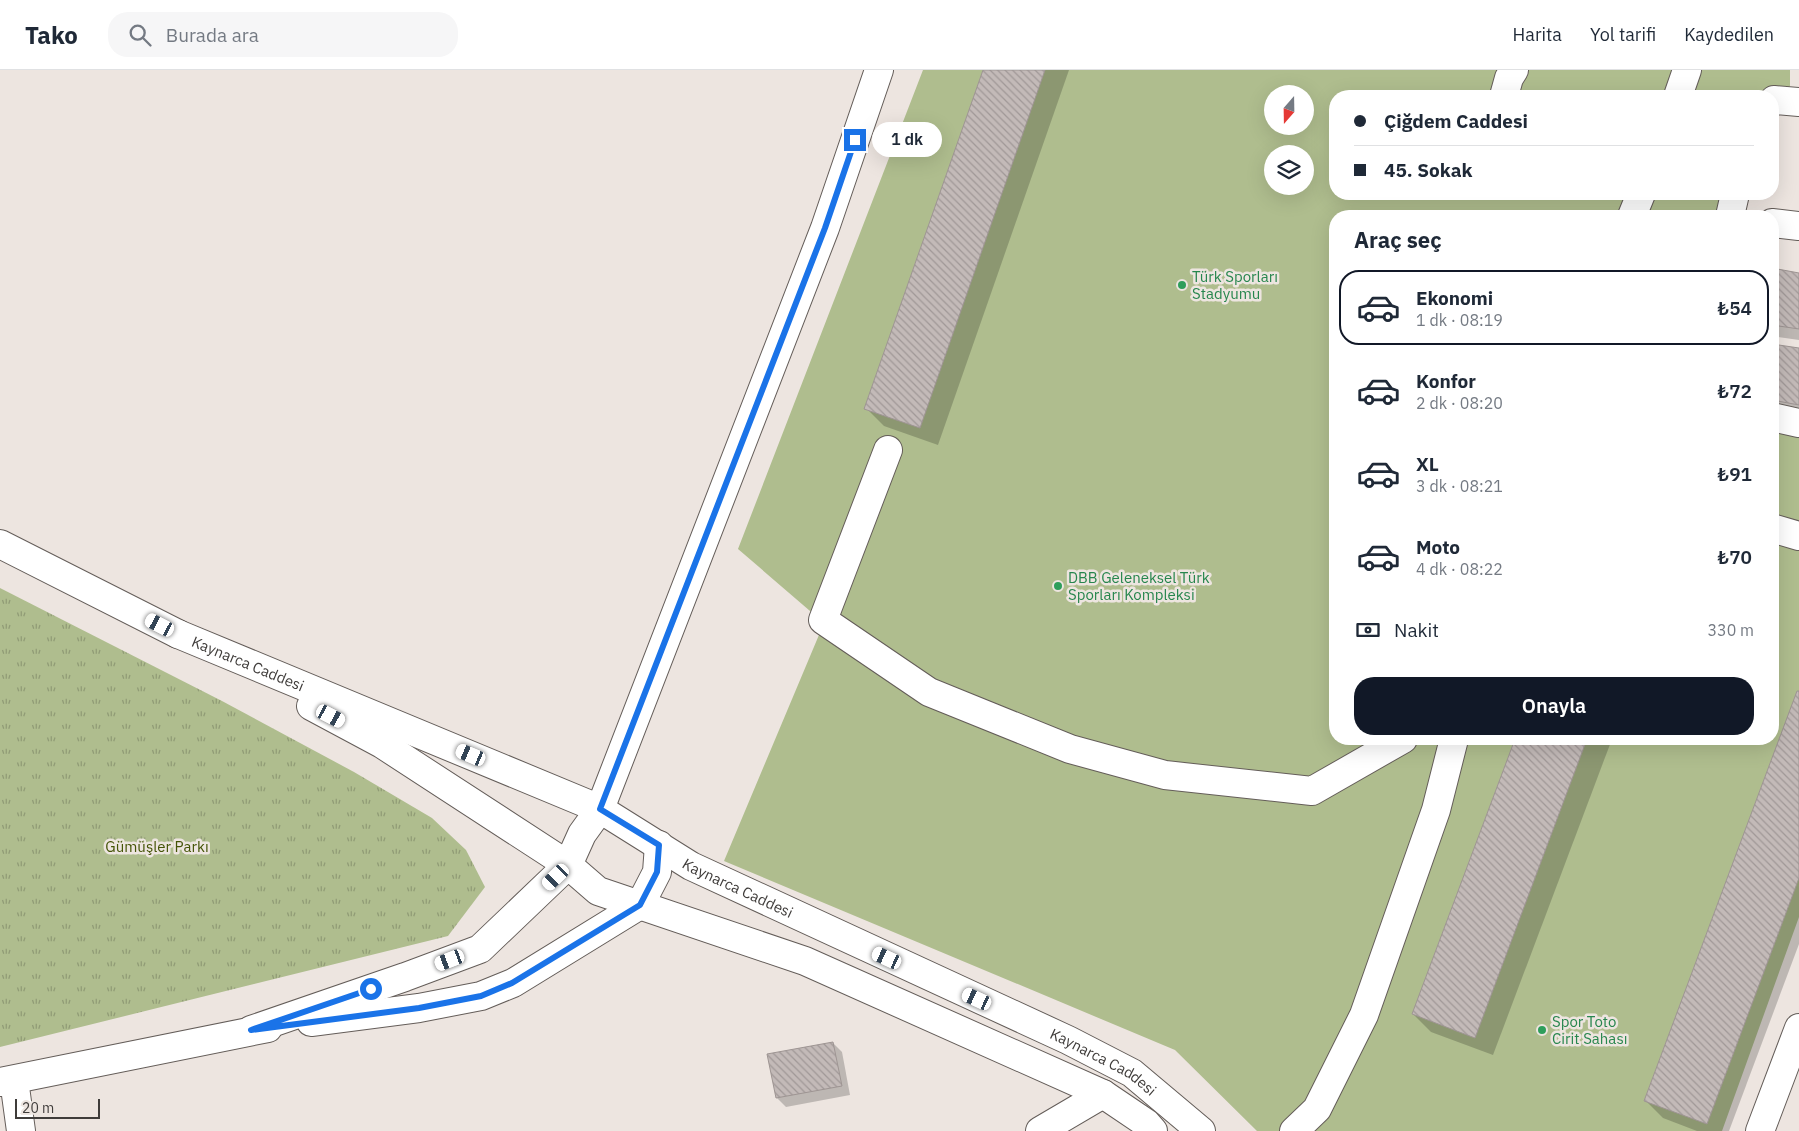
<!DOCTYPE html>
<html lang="tr">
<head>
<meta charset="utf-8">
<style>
  :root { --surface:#fff; --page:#f6f6f7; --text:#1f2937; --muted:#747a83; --line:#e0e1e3; --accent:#111827 }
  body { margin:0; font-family:"IBM Plex Sans",sans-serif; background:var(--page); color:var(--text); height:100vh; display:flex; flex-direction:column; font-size:19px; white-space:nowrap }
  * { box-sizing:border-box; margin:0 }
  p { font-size:16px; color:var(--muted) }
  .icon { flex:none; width:28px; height:28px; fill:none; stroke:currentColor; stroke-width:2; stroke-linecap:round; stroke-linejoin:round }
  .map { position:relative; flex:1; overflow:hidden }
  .side { position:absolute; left:1329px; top:140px; width:450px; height:535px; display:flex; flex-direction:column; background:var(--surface); border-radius:20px; box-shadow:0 5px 20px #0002 }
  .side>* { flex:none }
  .top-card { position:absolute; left:1329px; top:20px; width:450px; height:110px; border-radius:20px; box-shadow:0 5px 20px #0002; display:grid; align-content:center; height:110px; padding:0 25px; background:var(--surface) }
  .needle { width:32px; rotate:200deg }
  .fabs { position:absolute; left:1264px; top:15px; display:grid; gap:10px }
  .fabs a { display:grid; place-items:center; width:50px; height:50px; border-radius:50%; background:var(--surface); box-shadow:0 5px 20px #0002; font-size:25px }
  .scale { position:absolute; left:15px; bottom:12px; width:85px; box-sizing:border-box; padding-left:5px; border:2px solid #3f3c3a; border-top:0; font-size:14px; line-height:18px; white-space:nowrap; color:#3f3c3a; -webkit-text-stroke:4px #ede5e0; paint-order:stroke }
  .end { position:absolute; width:22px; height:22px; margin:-11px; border:6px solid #1a73e8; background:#fff; box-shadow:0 0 0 2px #fff }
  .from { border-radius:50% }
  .bubble { position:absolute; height:35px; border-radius:18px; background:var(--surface); box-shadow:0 5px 20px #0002; font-size:16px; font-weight:600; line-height:35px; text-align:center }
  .car { position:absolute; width:15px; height:30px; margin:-15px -8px; border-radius:6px; box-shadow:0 0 4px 1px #0007; background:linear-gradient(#fff 24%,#345 0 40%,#fff 0 76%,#345 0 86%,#fff 0) }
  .top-card b { display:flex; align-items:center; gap:18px; height:48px; font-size:19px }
  .top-card b+b { border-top:1px solid var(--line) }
  .top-card i { width:12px; height:12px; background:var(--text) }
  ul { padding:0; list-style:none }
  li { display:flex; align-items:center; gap:15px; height:75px; margin:0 10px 8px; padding:0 15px; border:2px solid transparent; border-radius:20px }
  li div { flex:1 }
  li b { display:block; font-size:19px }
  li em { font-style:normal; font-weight:600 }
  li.on { border-color:var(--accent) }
  li>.icon { width:45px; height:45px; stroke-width:1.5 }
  h2 { padding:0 25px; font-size:22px; line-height:60px }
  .pay { display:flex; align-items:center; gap:12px; height:55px; padding:0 25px; font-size:19px }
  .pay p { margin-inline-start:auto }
  .action { display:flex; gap:10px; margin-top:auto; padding:10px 25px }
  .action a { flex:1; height:58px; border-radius:20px; background:var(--accent); color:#fff; font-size:20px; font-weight:600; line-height:58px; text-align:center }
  header { display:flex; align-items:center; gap:30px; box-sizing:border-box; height:70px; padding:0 25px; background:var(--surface); border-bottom:1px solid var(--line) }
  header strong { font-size:24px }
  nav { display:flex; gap:28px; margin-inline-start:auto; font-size:18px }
  .search { width:350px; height:45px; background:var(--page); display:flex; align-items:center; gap:12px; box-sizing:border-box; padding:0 18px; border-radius:20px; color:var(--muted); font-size:19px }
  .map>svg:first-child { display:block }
  .grass { fill:url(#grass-tufts) }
  .pitch { fill:#afbd8e; fill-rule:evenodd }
  .shadow { fill:#0003 }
  .building { fill:url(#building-back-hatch); stroke:#9e9593 }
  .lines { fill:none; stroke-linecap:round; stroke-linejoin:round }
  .minor-casing { stroke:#645d59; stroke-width:30 }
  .major-casing { stroke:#645d59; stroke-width:30 }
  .minor { stroke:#fff; stroke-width:28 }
  .major { stroke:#fff; stroke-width:28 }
  .route { stroke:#1a73e8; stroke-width:6 }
  .leisure-dot { fill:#2e9e5b; stroke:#ede5e0; stroke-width:2 }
  .labels { text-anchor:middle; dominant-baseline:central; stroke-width:5; stroke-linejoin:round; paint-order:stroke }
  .leisure-label { font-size:15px; fill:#27864d; stroke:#ede5e0; text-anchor:start }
  .street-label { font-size:15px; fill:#3f3c3a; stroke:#ede5e0 }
  .park-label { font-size:15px; fill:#445406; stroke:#ede5e0 }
</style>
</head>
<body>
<header>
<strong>Tako</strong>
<div class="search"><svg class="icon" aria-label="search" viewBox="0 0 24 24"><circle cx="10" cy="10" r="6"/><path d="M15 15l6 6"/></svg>Burada ara</div>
<nav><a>Harita</a><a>Yol tarifi</a><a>Kaydedilen</a></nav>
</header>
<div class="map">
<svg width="1799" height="1061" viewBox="0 0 1799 1061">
  <defs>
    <pattern id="grass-tufts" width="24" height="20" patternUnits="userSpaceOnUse" patternTransform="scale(1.25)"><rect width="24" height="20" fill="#afbd8e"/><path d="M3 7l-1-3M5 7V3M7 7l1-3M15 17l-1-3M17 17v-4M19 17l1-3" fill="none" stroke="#909b75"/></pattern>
    <pattern id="building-back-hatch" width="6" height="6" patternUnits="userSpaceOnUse" patternTransform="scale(1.25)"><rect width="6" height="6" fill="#c3bab8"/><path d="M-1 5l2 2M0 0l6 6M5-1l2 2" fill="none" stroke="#a09897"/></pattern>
  </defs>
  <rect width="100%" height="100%" fill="#ede5e0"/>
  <polygon class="grass" points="0,518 222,631 354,702 432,748 466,780 485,817 448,866 0,977"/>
  <path class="pitch" d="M923,0H1790V16L1773,35L1772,26H1335V124H1731L1730,146H1335V669H1772L1773,357L1799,365V847L1722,1061H1257L1175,980L724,791L824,553L738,479ZM1272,24H1305V56H1272ZM1272,84H1305V116H1272Z"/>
  <g class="shadow">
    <polygon points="984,0 1069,0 938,375 884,356 866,338"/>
    <polygon points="1772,199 1799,204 1799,270 1772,266"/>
    <polygon points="1772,275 1799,280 1799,346 1772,341"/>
    <polygon points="1799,623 1799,874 1729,1061 1697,1061 1663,1048 1645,1030"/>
    <polygon points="1516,669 1612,669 1493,985 1431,962 1413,944"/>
    <polygon points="833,973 842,982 850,1025 786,1037 777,1028"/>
  </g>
  <g class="building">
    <polygon points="983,0 1045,0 920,358 864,339"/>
    <polygon points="1772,198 1799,203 1799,259 1772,255"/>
    <polygon points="1772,274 1799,278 1799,335 1772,330"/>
    <polygon points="1797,621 1799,621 1799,808 1707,1054 1644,1031"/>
    <polygon points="1515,669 1587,669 1475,968 1412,944"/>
    <polygon points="833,972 842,1016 776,1028 767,984"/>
  </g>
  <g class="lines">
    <g class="minor-casing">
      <g id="minor">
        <polyline points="1504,26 1509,8 1514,0"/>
        <polyline points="1678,26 1687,0"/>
        <polyline points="1772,32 1774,30 1799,32"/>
        <polyline points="1632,146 1641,124"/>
        <polyline points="1730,146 1735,124"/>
        <polyline points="1772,153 1799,156"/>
        <polyline points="1772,347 1799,353"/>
        <polyline points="888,380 823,550 929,622 1070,679 1165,705 1312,721 1403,669"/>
        <polyline points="1772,458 1799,466"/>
        <polyline points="0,474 178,564"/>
        <polyline points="311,952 419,938 481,926 513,913 640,835 657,802 659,775"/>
        <polyline points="251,960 405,907 480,879 568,795 582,764 600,739 825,158 879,0"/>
        <polyline points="14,1010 21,1061"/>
        <polyline points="0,1012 268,958"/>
        <polyline points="1040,1061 1103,1024"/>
        <polyline points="1294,1061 1317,1039 1364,945 1436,740 1454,669"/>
        <polyline points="1760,1061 1799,958"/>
      </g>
    </g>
    <g class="major-casing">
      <g id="major">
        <path id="s1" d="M178,564L600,739L691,796L1068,970L1132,1003L1201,1061"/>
        <polyline points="311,636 382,674 568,795 598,821 805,891 1103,1024 1146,1053 1153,1061"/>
      </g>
    </g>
    <use href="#minor" class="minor"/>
    <use href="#major" class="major"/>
  </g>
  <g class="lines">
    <polyline class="route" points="371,919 251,960 419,938 481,926 512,913 640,835 657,802 659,775 600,739 825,158 855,70"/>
  </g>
  <g class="leisure-dot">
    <circle cx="1182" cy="215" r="5"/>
    <circle cx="1058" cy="516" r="5"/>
    <circle cx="1542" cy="960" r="5"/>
  </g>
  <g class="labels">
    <g class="leisure-label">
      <text x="1192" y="206">Türk Sporları<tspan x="1192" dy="17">Stadyumu</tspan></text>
      <text x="1068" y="507">DBB Geleneksel Türk<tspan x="1068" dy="17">Sporları Kompleksi</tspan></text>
      <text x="1552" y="951">Spor Toto<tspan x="1552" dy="17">Cirit Sahası</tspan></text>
    </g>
    <g class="street-label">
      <text stroke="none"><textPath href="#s1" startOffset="76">Kaynarca Caddesi</textPath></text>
      <text stroke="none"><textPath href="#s1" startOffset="616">Kaynarca Caddesi</textPath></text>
      <text stroke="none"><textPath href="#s1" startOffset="1021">Kaynarca Caddesi</textPath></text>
    </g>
    <g class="park-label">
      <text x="157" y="776">Gümüşler Parkı</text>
    </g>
  </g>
</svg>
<div class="fabs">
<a><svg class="needle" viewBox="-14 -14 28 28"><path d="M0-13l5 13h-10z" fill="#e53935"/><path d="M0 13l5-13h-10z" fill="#747a83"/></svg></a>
<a><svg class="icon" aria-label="layers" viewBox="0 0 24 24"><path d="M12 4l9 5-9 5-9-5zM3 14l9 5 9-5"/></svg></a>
</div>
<div class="scale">20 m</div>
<i class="end from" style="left:371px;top:919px"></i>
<i class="end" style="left:855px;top:70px"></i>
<div class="bubble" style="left:872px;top:52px;width:70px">1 dk</div>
<i class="car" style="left:160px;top:555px;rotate:297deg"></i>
<i class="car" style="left:331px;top:646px;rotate:118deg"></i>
<i class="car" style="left:471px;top:685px;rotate:293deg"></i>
<i class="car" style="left:556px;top:807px;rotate:226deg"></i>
<i class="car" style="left:887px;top:888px;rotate:295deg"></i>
<i class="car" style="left:450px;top:890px;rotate:249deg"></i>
<i class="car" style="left:977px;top:929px;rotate:295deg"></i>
<div class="top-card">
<b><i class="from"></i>Çiğdem Caddesi</b>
<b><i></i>45. Sokak</b>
</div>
<section class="side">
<h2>Araç seç</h2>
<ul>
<li class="on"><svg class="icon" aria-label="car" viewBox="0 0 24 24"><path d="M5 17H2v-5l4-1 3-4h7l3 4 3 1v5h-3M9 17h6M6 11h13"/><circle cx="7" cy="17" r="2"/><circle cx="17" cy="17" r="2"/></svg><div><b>Ekonomi</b><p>1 dk · 08:19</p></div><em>₺54</em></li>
<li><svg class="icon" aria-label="car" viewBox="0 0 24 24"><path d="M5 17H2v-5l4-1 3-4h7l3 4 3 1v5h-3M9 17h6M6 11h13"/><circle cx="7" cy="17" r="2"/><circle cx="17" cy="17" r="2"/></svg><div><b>Konfor</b><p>2 dk · 08:20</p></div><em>₺72</em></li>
<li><svg class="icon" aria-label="car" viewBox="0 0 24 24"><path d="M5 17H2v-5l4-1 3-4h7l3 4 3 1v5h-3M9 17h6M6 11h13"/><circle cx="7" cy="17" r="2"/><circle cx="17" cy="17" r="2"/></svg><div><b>XL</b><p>3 dk · 08:21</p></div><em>₺91</em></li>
<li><svg class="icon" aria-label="car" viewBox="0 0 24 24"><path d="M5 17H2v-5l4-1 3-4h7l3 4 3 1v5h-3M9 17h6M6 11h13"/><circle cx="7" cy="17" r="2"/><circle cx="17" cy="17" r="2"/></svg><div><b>Moto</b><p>4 dk · 08:22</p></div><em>₺70</em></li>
</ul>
<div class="pay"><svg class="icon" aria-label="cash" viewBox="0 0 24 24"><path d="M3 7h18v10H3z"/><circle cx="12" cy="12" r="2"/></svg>Nakit<p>330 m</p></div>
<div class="action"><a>Onayla</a></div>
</section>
</div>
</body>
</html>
